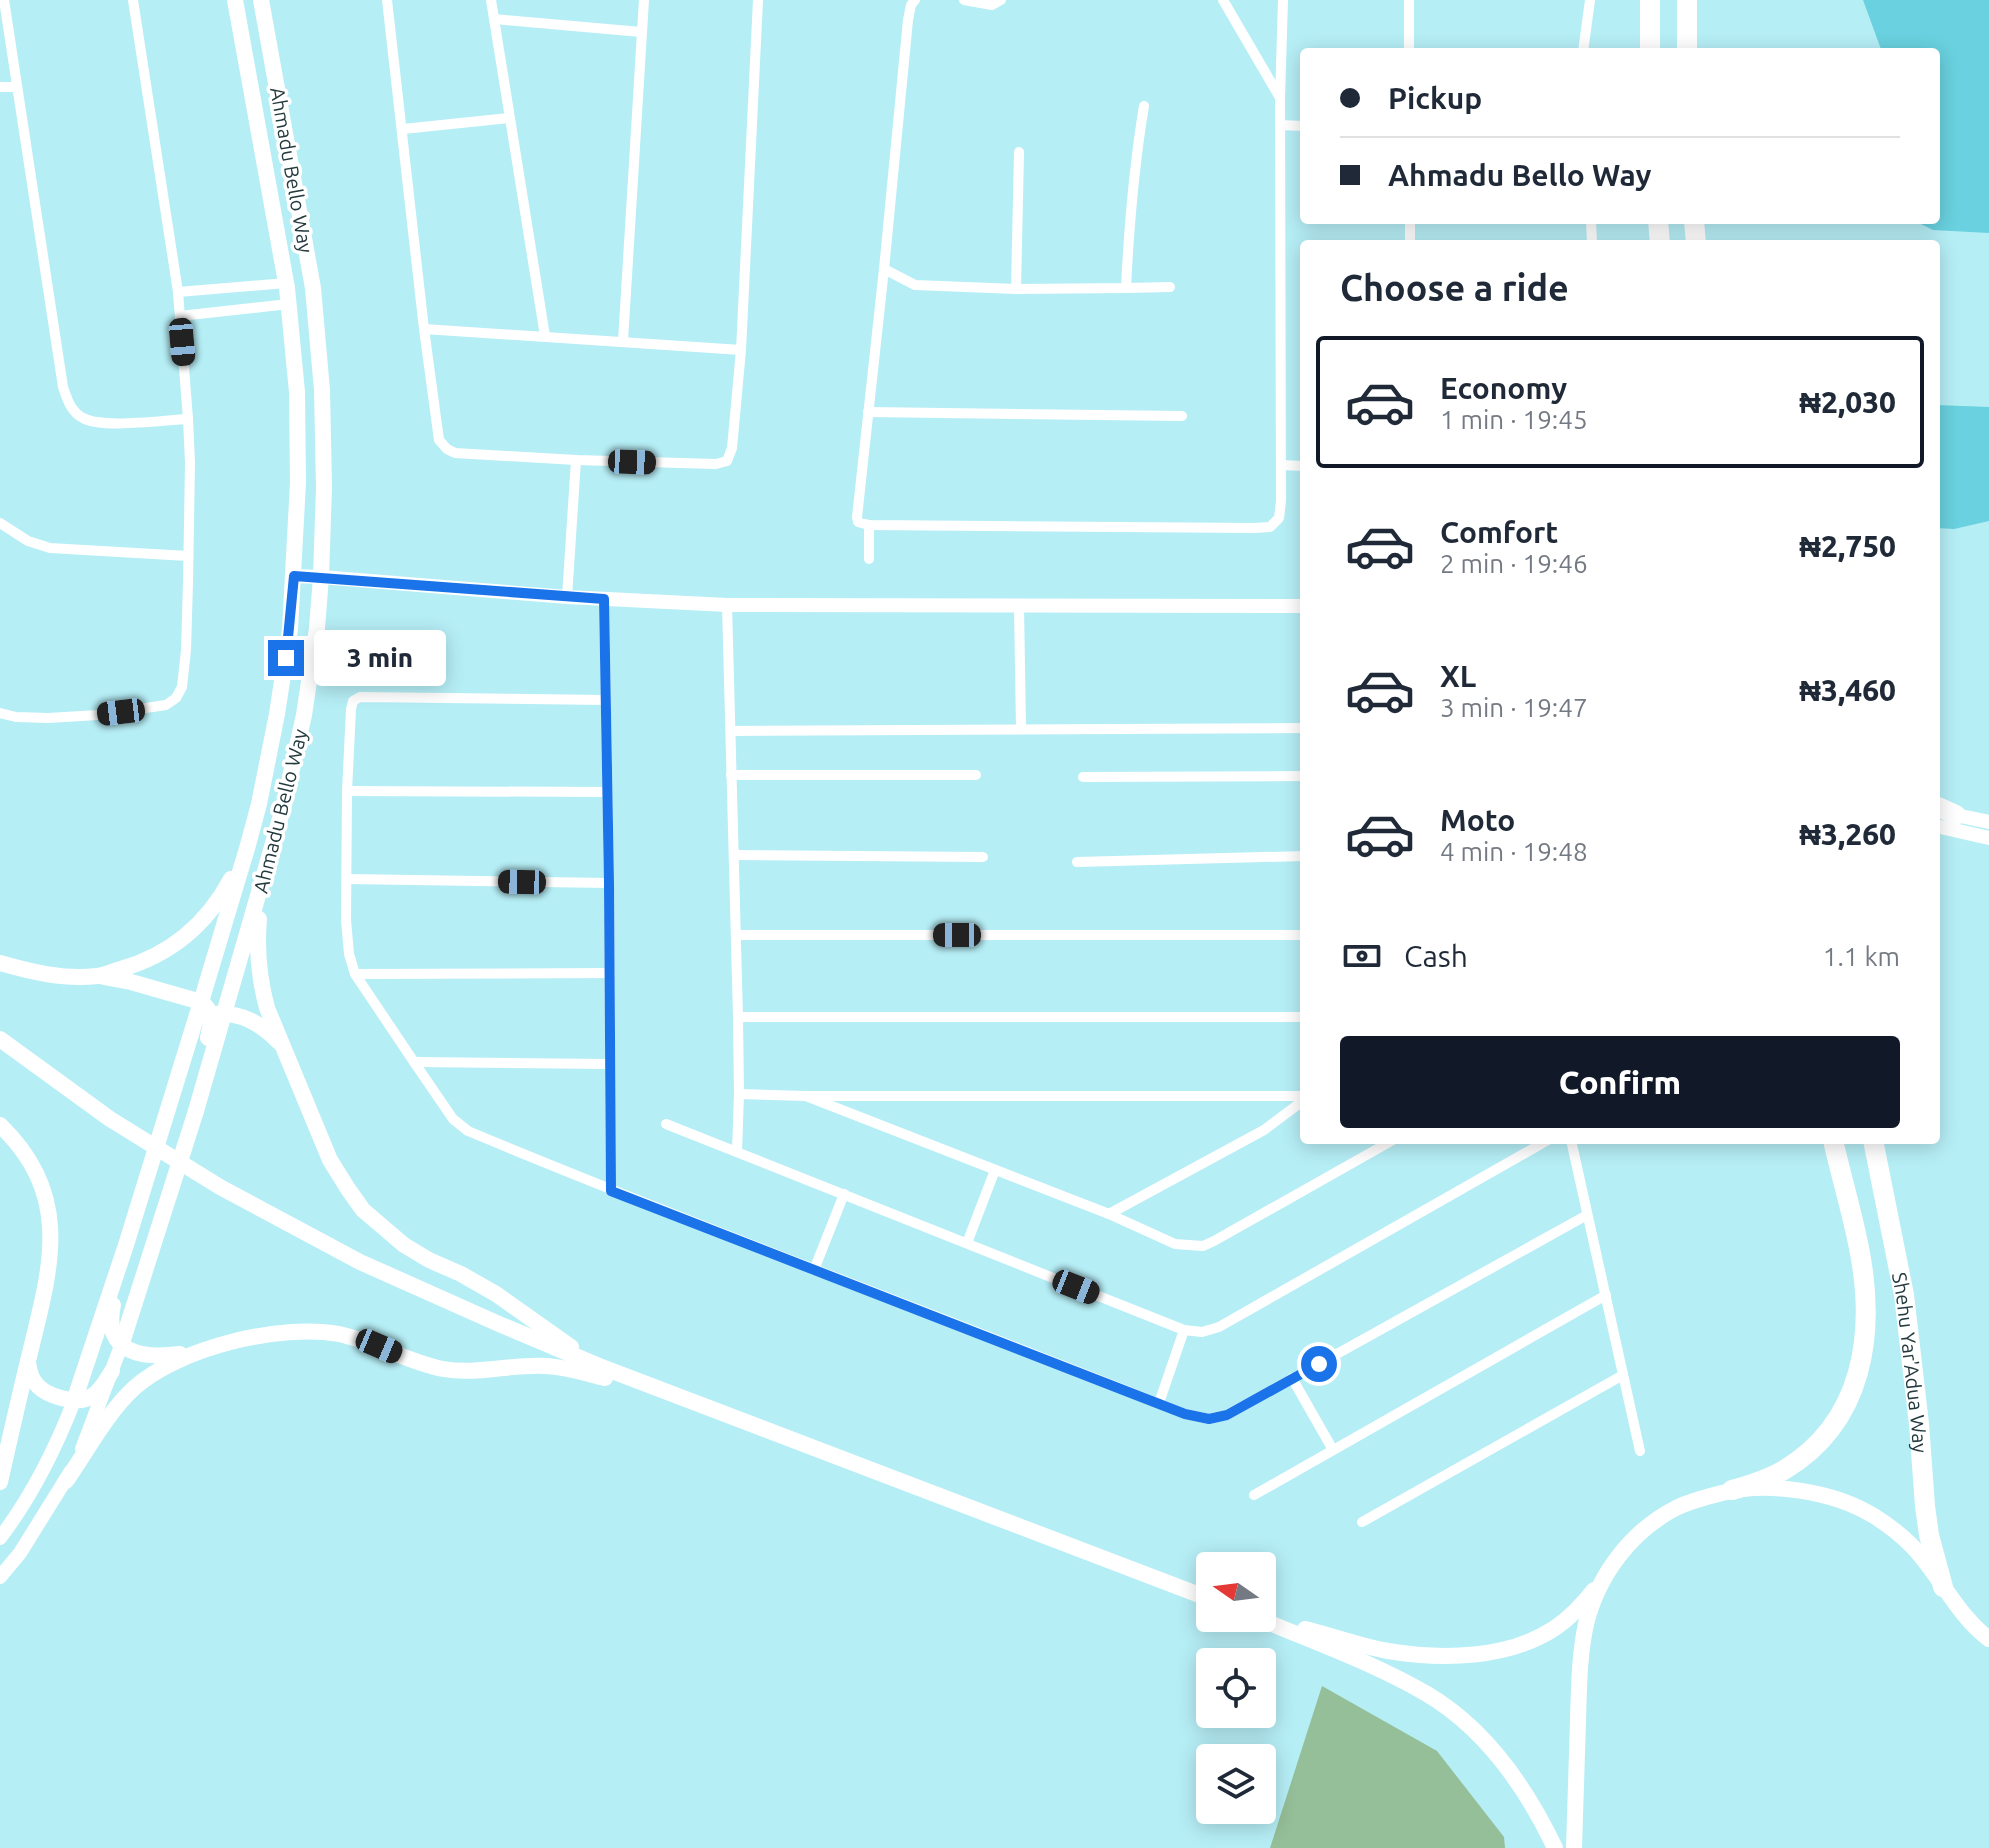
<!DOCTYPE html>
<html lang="en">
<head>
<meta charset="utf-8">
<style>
  :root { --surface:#fff; --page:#f2f2f3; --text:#1f2937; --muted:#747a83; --line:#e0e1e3; --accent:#111827 }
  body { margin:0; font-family:Ubuntu,sans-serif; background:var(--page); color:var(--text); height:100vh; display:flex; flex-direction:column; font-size:30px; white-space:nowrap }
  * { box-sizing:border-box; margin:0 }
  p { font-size:26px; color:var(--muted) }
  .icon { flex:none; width:44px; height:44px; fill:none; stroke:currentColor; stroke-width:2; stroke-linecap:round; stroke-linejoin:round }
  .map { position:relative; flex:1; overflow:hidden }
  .side { position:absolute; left:1300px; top:240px; width:640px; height:904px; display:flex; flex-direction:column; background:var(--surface); border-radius:8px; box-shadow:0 4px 20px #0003 }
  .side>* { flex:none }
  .guide { position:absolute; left:1300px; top:48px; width:640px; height:176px; border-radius:8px; box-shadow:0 4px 20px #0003; display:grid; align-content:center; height:176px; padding:0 40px; background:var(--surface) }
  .needle { width:52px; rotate:284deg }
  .controls { position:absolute; left:1196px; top:1552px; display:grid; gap:16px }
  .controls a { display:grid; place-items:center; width:80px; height:80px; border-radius:8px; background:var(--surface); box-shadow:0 4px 20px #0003; font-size:40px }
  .end { position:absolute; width:36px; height:36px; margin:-18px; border:10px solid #1a73e8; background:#fff; box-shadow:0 0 0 4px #fff }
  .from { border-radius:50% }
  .bubble { position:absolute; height:56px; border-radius:8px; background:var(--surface); box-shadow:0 4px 20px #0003; font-size:26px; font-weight:800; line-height:56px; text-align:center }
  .car { position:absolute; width:24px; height:48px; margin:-24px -12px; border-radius:10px; box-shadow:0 0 6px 2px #0007; background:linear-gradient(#222 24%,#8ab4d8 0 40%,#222 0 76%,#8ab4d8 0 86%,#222 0) }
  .guide b { display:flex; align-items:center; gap:28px; height:76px; font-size:30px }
  .guide b+b { border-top:2px solid var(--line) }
  .guide i { width:20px; height:20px; background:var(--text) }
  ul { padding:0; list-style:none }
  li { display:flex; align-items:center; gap:24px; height:132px; margin:0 16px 12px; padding:0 24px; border:4px solid transparent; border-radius:8px }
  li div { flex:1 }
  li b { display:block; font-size:30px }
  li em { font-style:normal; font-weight:800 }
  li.on { border-color:var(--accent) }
  li>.icon { width:72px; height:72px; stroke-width:1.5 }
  h2 { padding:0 40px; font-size:36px; line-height:96px }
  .pay { display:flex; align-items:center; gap:20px; height:88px; padding:0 40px; font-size:30px }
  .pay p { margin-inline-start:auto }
  .primary-button { display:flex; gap:16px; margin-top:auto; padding:16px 40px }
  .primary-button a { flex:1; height:92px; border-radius:8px; background:var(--accent); color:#fff; font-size:32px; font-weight:800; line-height:92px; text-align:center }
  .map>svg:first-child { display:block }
  .green { fill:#95bf98 }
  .water { fill:#69d1df }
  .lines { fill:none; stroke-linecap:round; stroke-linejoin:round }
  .street { stroke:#fff; stroke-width:10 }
  .secondary { stroke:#fff; stroke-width:14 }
  .primary { stroke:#fff; stroke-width:16 }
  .highway { stroke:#fff; stroke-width:20 }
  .route { stroke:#1a73e8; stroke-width:10 }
  .labels { text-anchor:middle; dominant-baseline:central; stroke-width:7; stroke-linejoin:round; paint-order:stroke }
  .street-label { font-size:20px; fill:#243a3e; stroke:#fff }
</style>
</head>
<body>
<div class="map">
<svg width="1989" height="1848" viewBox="0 0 1989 1848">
  <rect width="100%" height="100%" fill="#b6eef6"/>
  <polygon class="green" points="1322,1686 1437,1751 1504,1837 1505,1848 1270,1848"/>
  <g class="water">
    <polygon points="1863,0 1989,0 1989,233 1933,230 1913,220 1936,220 1936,52 1882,52"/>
    <polygon points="1936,405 1989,407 1989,521 1954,529 1936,528"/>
  </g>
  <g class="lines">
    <g class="street">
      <path d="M4,0L63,387C67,399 71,412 83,418C103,429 163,420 188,419"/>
      <polyline points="387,0 424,329 439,440 447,449 455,453 576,460 716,464 727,461 732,448 741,350 758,0"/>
      <polyline points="491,0 545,336"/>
      <polyline points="915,0 911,5 908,20 884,269 857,517 858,522 869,525 1254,528 1270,527 1279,518 1281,501 1280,98 1283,0"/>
      <polyline points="964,0 992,5 1001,0"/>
      <polyline points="1223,0 1279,96"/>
      <polyline points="1409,0 1409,52"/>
      <polyline points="494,19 641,32"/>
      <polyline points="1583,52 1590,0"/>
      <polyline points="0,87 17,87"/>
      <polyline points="1280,125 1304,126"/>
      <polyline points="403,129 509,118"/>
      <polyline points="1591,220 1592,244"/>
      <polyline points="1410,244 1410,220"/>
      <path d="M884,269L915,285L1016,289L1126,288C1129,226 1134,166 1144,106"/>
      <polyline points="1126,288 1170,287"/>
      <polyline points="1016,289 1019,152"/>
      <polyline points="178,292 286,283"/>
      <polyline points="180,316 289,304"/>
      <polyline points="424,329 741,350"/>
      <polyline points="623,341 644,0"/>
      <polyline points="868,412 1182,416"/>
      <polyline points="1281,465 1304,466"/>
      <polyline points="0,523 28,541 50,548 188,556"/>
      <polyline points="869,559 869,525"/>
      <polyline points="567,597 576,460"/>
      <polyline points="604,599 609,883 611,1191"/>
      <polyline points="727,605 738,1017 739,1094 737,1152"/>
      <polyline points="1019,607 1021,728"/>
      <path d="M606,700L360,697L353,701L351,709L347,791L346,920L349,954L355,974L414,1062L453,1119L468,1131C705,1230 946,1318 1185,1414L1209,1419L1227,1415L1587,1215"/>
      <polyline points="0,713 16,717 48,718 98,715 166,705 176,698 182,687 186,650 188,582 190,463 188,419 178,292 133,0"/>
      <polyline points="731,731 1304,728"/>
      <polyline points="731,775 976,775"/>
      <polyline points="1083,777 1304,776"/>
      <polyline points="347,791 607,792"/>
      <polyline points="734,855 983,857"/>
      <polyline points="1077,862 1304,856"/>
      <polyline points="347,879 609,883"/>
      <polyline points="736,935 1304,935"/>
      <polyline points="355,974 610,973"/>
      <polyline points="738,1017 1304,1017"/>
      <polyline points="414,1062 610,1064"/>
      <polyline points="739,1094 806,1096 1304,1096"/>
      <polyline points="806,1096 1109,1214 1175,1244 1203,1246 1214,1241 1393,1140"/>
      <polyline points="666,1124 1184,1330"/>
      <polyline points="1571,1140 1640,1451"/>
      <polyline points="1109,1214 1264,1130 1304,1100"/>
      <polyline points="967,1243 995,1170"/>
      <polyline points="814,1270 844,1194"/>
      <polyline points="1292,1378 1333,1450"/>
      <polyline points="1159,1403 1184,1330 1202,1332 1219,1327 1548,1140"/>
      <polyline points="1254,1495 1606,1295"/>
      <polyline points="1362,1522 1623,1375"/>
    </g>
    <g class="secondary">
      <polyline points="294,576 321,577 567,597 727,605 1304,606"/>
      <polyline points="1946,813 1989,822"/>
      <polyline points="1936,826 1989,838"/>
      <polyline points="82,1449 121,1346"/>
      <path d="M0,1538C32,1496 55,1450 74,1401"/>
      <polyline points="0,1577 20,1553 71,1471"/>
    </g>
    <g class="primary">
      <path d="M259,919C256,951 259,978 267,1008L330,1160L348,1189L363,1210L404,1245L429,1260L461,1274L496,1294L571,1347"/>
      <path d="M0,963C31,972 65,980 97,976C105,975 113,971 121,969C170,955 207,924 231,879"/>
      <path d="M104,977L131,982L201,1002C215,1012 211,1024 208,1038"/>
      <path d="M215,1014C242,1012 261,1024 279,1042"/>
      <polyline points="0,1039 110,1119 220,1187 360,1262 499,1324 599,1366 1210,1599"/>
      <path d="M0,1125C76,1198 49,1272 28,1361C18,1402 9,1442 0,1482"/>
      <path d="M113,1305C102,1353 143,1359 180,1354"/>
      <polyline points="121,1346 196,1111 284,805 304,715 317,628 321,577 324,487 322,390 313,288 261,0"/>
      <path d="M28,1362C29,1369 30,1376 34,1381C43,1396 77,1406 92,1396C101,1391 107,1379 112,1371"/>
      <polyline points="74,1401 126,1245 201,1002 248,845 259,804 277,714 290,629 298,483 297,392 287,288 235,0"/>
      <path d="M66,1481C87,1451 107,1413 134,1388C178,1348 281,1323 339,1334C375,1342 407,1362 443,1369C477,1375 511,1364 545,1366C566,1367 585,1373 605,1378"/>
      <path d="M1258,1618C1314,1642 1374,1663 1427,1694C1486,1729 1526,1787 1555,1848"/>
      <path d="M1305,1629C1333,1636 1360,1646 1388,1651C1442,1660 1508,1659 1555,1628C1570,1618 1583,1604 1594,1590"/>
      <path d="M1574,1848C1575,1806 1577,1763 1578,1721C1579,1689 1579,1656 1586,1624C1598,1575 1631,1531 1676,1508C1690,1501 1706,1497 1722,1493C1768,1481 1833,1491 1874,1516C1887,1524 1901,1535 1912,1546C1940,1575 1956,1614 1989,1639"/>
    </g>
    <g class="highway">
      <polyline points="1650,52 1650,0"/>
      <polyline points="1687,52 1687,0"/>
      <polyline points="1658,220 1660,244"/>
      <polyline points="1694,220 1696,244"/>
      <polyline points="1936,806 1956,815"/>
      <path id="s1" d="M1873,1140L1904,1295L1919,1424L1925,1506L1929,1535L1943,1587"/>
      <path d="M1732,1490C1750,1485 1767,1480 1784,1470C1864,1422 1876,1333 1859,1248C1852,1212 1841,1176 1833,1140"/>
    </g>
  </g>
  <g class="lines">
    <polyline class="route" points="286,658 294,576 604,599 609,883 611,1191 1185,1414 1209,1419 1227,1415 1319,1364"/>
  </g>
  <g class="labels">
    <g class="street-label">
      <text transform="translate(292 170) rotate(80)">Ahmadu Bello Way</text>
      <text transform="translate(280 811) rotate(-76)">Ahmadu Bello Way</text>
      <text stroke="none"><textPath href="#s1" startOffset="226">Shehu Yar'Adua Way</textPath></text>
    </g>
  </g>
</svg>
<div class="controls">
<a><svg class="needle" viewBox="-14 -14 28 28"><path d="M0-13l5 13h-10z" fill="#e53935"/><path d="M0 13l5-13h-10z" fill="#747a83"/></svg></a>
<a><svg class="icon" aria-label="locate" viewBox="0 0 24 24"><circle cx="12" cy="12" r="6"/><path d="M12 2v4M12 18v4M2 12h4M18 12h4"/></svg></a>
<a><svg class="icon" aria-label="layers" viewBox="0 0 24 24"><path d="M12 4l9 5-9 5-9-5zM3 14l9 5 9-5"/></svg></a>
</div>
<i class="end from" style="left:1319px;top:1364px"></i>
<i class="end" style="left:286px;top:658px"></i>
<div class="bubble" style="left:314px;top:630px;width:132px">3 min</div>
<i class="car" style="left:182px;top:342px;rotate:175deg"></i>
<i class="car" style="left:632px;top:462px;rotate:92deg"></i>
<i class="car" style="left:121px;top:712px;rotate:263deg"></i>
<i class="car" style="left:522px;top:882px;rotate:271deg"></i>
<i class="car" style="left:957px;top:935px;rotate:270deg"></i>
<i class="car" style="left:1076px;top:1287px;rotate:112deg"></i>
<i class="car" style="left:379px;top:1346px;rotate:113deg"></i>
<div class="guide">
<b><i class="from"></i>Pickup</b>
<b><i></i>Ahmadu Bello Way</b>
</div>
<section class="side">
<h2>Choose a ride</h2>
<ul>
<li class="on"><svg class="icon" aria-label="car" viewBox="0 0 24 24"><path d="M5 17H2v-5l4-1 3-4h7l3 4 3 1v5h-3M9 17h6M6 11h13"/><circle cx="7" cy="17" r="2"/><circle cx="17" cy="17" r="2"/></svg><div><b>Economy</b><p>1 min · 19:45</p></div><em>₦2,030</em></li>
<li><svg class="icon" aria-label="car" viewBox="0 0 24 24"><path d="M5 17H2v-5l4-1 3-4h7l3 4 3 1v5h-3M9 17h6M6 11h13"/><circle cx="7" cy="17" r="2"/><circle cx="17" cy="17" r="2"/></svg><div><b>Comfort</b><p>2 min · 19:46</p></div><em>₦2,750</em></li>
<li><svg class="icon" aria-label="car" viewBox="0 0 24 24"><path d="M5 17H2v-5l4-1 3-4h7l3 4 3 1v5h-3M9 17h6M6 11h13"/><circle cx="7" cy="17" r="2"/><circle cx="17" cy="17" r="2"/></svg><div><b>XL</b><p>3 min · 19:47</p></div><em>₦3,460</em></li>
<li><svg class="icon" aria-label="car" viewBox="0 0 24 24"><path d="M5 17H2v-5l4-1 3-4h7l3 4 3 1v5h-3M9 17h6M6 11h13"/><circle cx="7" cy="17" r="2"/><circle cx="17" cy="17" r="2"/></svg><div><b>Moto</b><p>4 min · 19:48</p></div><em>₦3,260</em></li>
</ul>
<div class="pay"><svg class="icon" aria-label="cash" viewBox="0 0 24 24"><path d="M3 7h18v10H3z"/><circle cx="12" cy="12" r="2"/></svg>Cash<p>1.1 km</p></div>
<div class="primary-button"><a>Confirm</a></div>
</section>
</div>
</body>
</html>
